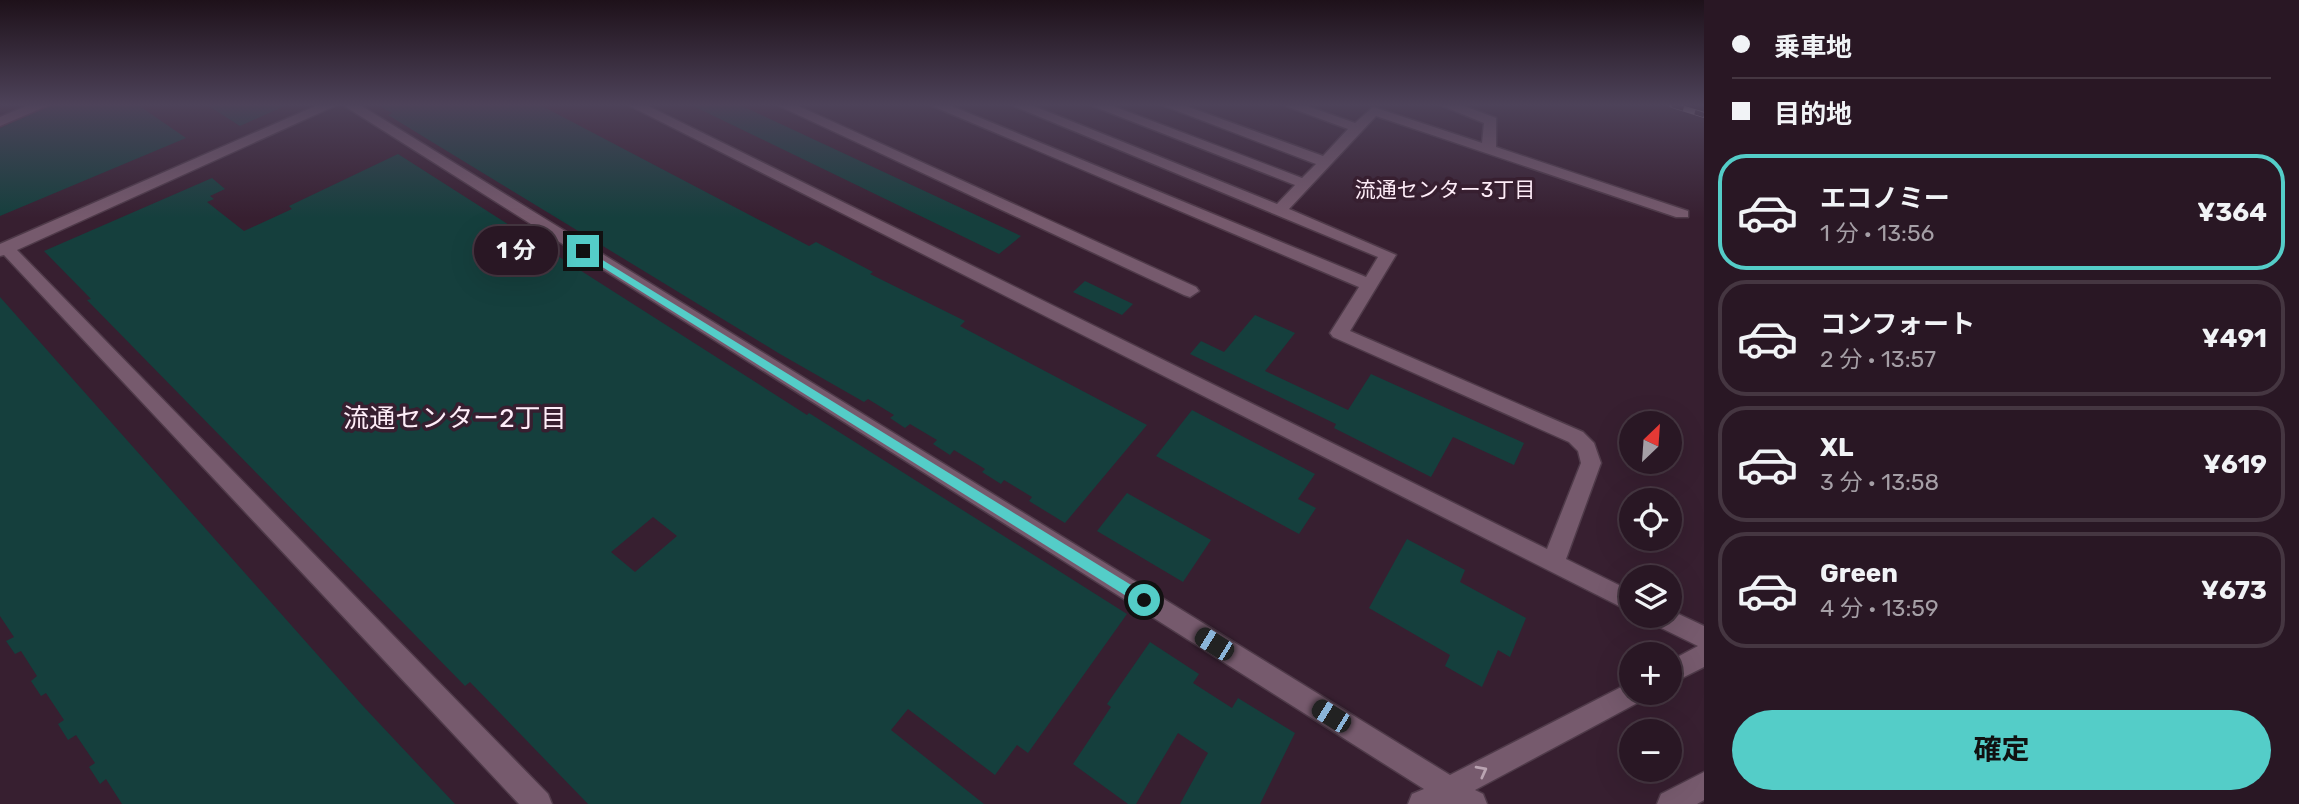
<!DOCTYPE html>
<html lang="ja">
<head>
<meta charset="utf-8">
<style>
  :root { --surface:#291724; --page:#31202c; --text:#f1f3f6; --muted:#a59fa6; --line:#453641; --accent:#54cdc8 }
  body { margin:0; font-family:Rubik,"Noto Sans JP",sans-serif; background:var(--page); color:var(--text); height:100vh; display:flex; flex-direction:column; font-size:26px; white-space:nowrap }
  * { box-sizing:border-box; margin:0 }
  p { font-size:23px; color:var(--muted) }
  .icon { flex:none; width:38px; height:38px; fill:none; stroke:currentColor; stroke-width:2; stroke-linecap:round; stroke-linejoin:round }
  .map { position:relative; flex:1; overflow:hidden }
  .details { display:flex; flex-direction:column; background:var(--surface); width:595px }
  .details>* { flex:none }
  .hud { display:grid; align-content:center; height:154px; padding:0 28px; background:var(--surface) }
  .needle { width:46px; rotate:25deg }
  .fabs { position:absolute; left:1619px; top:411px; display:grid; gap:14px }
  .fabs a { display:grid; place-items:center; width:63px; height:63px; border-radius:50%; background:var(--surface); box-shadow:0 7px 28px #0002,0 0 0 2px var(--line); font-size:35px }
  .end { position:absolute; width:32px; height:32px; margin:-16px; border:9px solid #54cdc8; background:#111; box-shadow:0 0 0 4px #111 }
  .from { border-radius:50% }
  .bubble { position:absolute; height:49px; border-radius:24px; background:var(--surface); box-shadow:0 7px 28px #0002,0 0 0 2px var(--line); font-size:23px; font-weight:700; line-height:49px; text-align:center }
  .car { position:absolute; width:21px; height:42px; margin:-21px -10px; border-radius:9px; box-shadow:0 0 5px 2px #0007; background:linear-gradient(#222 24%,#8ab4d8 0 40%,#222 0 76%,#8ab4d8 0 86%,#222 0) }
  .hud b { display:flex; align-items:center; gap:24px; height:66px; font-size:26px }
  .hud b+b { border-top:2px solid var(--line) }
  .hud i { width:18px; height:18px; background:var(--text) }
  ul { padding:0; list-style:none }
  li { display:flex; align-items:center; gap:21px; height:116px; margin:0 14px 10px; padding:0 14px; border:4px solid var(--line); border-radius:28px }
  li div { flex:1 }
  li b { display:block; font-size:26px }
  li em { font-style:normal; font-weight:700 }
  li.active { border-color:var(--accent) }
  li>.icon { width:63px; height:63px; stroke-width:1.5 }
  .cta { display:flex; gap:14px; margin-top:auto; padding:14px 28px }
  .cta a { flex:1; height:80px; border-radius:42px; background:var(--accent); color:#111; font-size:28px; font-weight:700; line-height:80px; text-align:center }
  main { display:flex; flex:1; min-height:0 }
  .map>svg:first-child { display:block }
  .building { fill:#153f3d; fill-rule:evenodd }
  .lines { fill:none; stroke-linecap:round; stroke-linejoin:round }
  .minor-casing { stroke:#4f3a49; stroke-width:3 }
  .minor { fill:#765a6d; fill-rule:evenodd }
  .rail-casing { stroke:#ae9aa7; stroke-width:6 }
  .rail { stroke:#371f30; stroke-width:4.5; stroke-dasharray:12; stroke-linecap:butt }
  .oneway { stroke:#baa4b2 }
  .route { fill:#54cdc8 }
  .labels { text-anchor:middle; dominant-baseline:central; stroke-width:7; stroke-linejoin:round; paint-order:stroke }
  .far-neighbourhood-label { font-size:21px; fill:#feedf8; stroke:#371f30 }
  .neighbourhood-label { font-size:26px; fill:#feedf8; stroke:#371f30 }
</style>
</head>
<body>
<main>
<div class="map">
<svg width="1704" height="804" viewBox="0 0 1704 804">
  <rect width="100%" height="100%" fill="#371f30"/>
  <g class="building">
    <polygon points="51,105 138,105 186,138 0,216 0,128"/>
    <polygon points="207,105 287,105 240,126"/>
    <polygon points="378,105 540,105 809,246 816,242 873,272 870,274 965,321 960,326 1147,425 1065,523 1029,501 1032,497 1004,480 1001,484 982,472 985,469 954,450 950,455 933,444 937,440 910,424 905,428 890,418 894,415 868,399 864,402 780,354 388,115 392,113"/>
    <polygon points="691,105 740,105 1021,236 999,254"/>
    <path d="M398,154L807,415L809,413L1127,614L1028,753L1017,745L995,775L908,709L891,730L984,804H588L470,682L465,686L87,300L91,299L44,251L212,178L225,189L210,196L214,199L207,202L244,231L292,209L289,206ZM653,517L677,536L635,572L611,552Z"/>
    <polygon points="1085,281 1133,304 1122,315 1073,292"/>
    <polygon points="0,297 362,705 455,804 122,804 106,779 100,784 89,767 95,763 76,735 68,740 58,724 64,720 46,693 41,696 31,681 37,676 21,651 15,654 6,641 14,637 0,616"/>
    <polygon points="1255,315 1295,333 1265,371 1348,410 1371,374 1524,443 1514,465 1453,437 1431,477 1334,428 1336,424 1190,354 1201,341 1224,352"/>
    <polygon points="1192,410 1315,474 1298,499 1316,508 1299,534 1156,456"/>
    <polygon points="1127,493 1211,540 1183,582 1097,531"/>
    <polygon points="1407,539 1465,570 1460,582 1526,618 1510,657 1498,650 1482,687 1445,666 1450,655 1369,608"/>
    <polygon points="1150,642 1199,674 1193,683 1232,708 1238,698 1295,733 1260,804 1180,804 1208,753 1178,733 1136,804 1128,804 1073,764 1111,707 1107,704"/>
  </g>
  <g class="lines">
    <g class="minor-casing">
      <g id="minor">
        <polygon points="29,105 49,105 0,126 0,117"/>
        <polygon points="318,105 337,105 17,250 548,794 552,804 519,804 4,255 0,256 0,244"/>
        <polygon points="343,105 360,105 1450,775 1631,682 1631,693 1644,693 1641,701 1475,790 1483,794 1487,804 1408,804 1412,794 1424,789"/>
        <polygon points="628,105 646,105 1547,549 1581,463 1578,451 1569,442 1333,337 1330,333 1359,287 930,105 949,105 1366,277 1378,257 1011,105 1031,105 1277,204 1295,185 1090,105 1110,105 1302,178 1316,164 1162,105 1183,105 1323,156 1348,129 1283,105 1304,105 1355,123 1373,107 1482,143 1484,123 1440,105 1461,105 1496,118 1496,147 1688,211 1688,217 1676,217 1376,116 1289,209 1396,255 1350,331 1583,432 1594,443 1601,463 1566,559 1631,591 1631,612"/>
        <polygon points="777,105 796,105 1196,287 1199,291 1190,297 1184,295"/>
        <polygon points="1670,610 1704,626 1704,667 1670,684 1670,661 1698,646 1651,623 1647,616 1670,616"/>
        <polygon points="1704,772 1704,800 1697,804 1657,804 1661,794"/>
      </g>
    </g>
    <use href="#minor" class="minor"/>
    <g class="rail-casing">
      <polyline id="rail" points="1672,105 1704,115"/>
    </g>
    <use href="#rail" class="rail"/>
  </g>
  <defs><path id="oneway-chevron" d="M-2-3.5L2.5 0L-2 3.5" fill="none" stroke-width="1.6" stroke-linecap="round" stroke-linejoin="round" transform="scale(1.75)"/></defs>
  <use class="oneway" href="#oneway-chevron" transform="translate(1482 771) rotate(-28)"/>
  <linearGradient id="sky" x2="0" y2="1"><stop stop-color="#1e111a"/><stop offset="0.48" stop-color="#4d4259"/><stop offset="1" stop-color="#4d4259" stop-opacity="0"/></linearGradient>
  <rect width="1704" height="218" fill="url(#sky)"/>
  <polygon class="route" points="583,248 1149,596 1149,604 1139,604 580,253"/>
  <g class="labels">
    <g class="far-neighbourhood-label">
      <text x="1445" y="189">流通センター3丁目</text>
    </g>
    <g class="neighbourhood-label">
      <text x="455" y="418">流通センター2丁目</text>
    </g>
  </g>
</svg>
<div class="fabs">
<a><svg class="needle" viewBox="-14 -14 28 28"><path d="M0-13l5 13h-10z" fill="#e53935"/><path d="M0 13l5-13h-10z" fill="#a59fa6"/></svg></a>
<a><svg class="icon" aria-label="locate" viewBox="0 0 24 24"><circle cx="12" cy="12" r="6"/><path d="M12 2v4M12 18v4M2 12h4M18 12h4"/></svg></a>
<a><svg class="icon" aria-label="layers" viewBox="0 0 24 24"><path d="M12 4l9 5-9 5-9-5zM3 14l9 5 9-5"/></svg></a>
<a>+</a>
<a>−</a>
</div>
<i class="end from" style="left:1144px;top:600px"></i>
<i class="end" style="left:583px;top:251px"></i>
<div class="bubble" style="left:474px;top:226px;width:84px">1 分</div>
<i class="car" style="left:1214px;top:644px;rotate:302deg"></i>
<i class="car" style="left:1331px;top:716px;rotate:302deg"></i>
</div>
<section class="details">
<div class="hud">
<b><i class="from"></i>乗車地</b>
<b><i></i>目的地</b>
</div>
<ul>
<li class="active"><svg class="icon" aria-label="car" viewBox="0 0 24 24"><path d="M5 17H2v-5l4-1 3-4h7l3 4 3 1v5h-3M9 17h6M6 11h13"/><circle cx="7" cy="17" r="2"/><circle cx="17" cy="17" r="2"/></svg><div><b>エコノミー</b><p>1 分 · 13:56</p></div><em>¥364</em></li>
<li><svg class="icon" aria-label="car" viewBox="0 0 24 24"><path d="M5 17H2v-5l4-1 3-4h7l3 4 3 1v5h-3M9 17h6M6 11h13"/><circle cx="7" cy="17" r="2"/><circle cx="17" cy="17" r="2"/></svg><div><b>コンフォート</b><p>2 分 · 13:57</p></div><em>¥491</em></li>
<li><svg class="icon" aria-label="car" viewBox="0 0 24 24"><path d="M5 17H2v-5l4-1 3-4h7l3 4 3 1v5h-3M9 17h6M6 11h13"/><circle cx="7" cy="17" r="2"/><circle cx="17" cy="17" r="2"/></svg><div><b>XL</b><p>3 分 · 13:58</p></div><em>¥619</em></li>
<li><svg class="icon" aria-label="car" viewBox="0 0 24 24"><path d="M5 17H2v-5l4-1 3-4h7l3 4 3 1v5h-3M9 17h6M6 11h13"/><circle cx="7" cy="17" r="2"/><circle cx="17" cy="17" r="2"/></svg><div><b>Green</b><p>4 分 · 13:59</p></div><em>¥673</em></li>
</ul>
<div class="cta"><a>確定</a></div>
</section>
</main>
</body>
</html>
